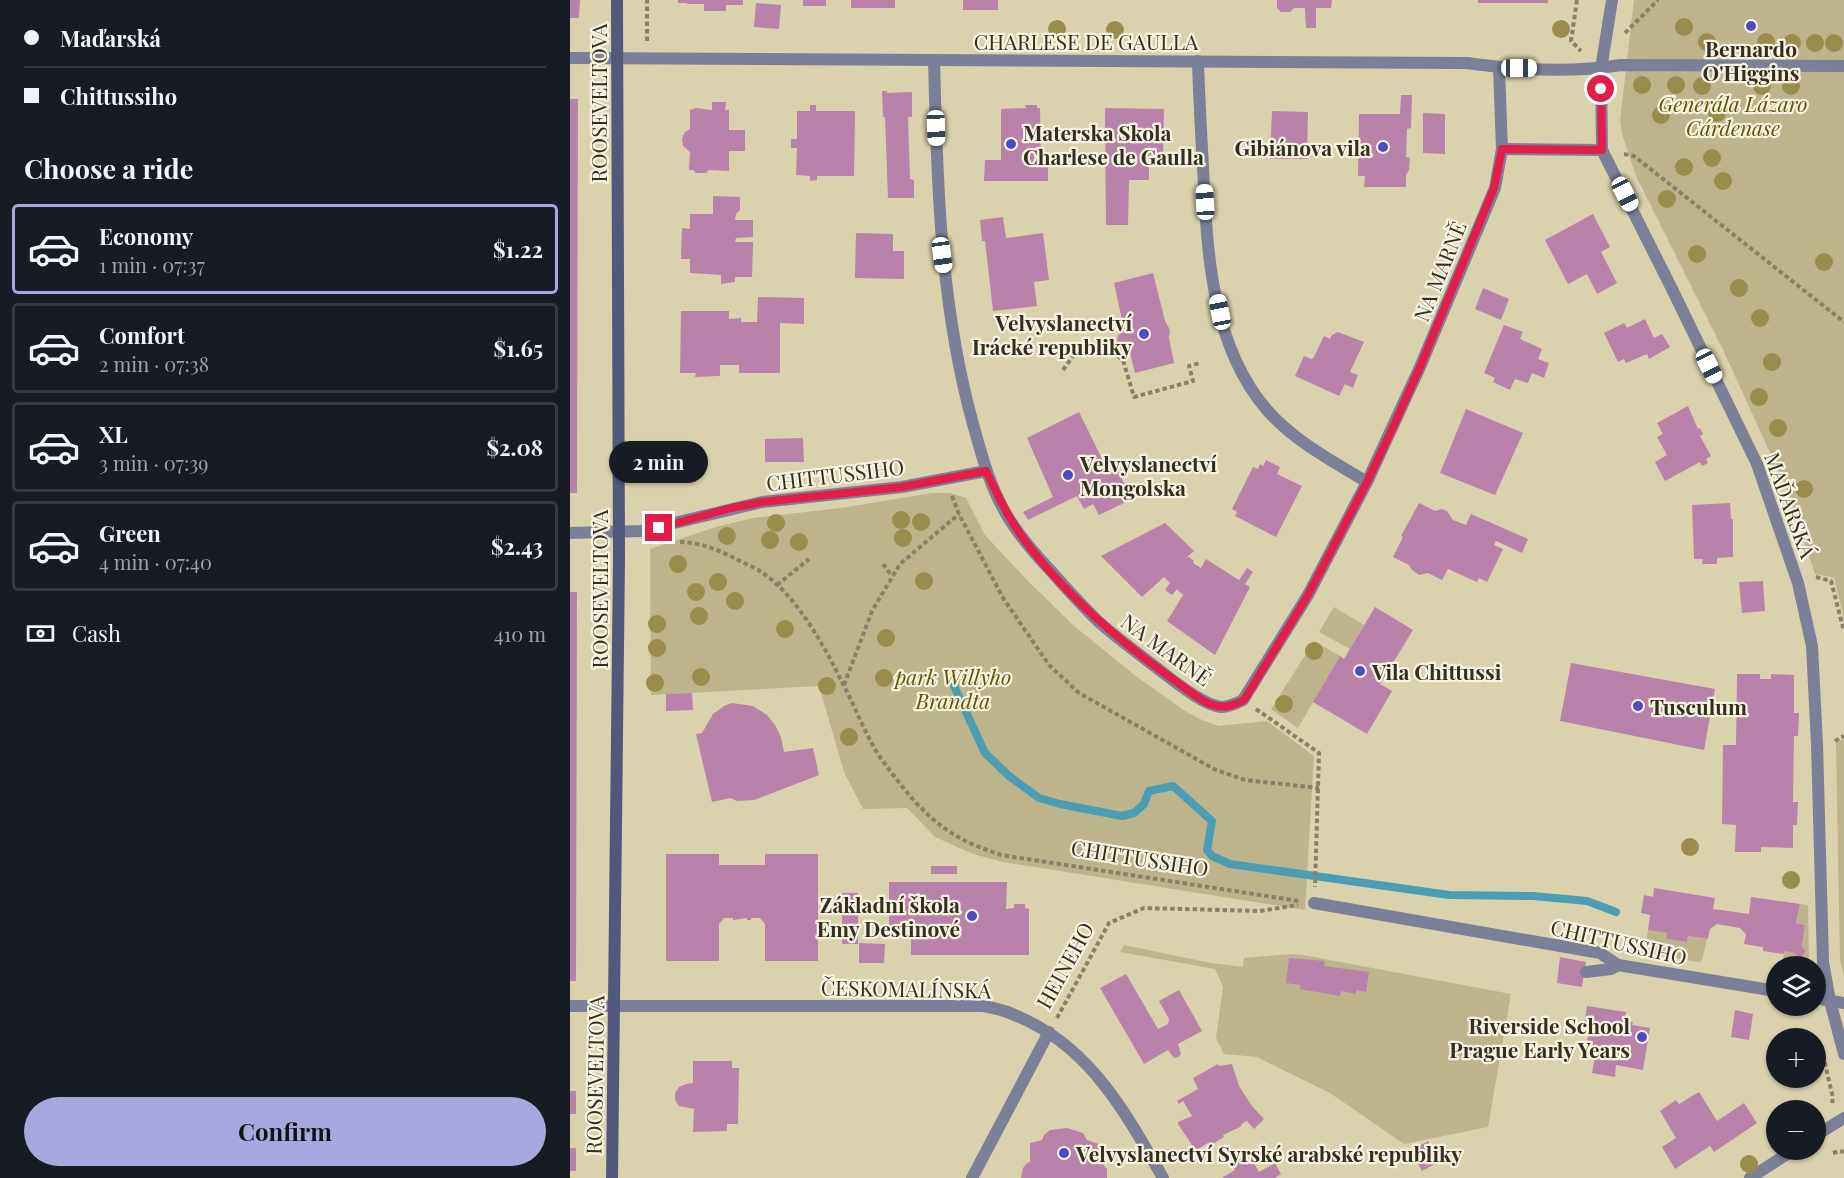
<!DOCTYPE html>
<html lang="en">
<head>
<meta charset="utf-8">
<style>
  :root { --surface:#171b24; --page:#242831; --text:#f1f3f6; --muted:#9ea1a6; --line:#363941; --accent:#a7a8e0 }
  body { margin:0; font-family:"Playfair Display",serif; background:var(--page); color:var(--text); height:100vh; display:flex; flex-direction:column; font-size:22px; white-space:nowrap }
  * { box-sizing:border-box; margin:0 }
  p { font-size:20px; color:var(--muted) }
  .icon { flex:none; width:33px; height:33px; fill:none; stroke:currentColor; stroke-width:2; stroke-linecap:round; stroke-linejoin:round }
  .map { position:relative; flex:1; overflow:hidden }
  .side { display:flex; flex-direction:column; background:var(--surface); width:570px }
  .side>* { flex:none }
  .hud { display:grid; align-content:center; height:132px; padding:0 24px; background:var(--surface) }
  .controls { position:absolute; left:1196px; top:956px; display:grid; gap:12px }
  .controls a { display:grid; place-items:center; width:60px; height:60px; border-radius:50%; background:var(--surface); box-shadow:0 2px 4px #0004; font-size:30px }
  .end { position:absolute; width:27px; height:27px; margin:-14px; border:8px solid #e11d48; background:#fff; box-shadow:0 0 0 3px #fff }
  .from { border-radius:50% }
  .bubble { position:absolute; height:42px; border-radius:21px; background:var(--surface); box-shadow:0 2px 4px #0004; font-size:20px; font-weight:700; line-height:42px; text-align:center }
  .car { position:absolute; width:18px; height:36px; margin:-18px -9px; border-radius:8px; box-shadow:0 0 4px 2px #0007; background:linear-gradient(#fff 24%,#345 0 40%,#fff 0 76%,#345 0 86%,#fff 0) }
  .hud b { display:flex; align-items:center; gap:21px; height:57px; font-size:22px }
  .hud b+b { border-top:2px solid var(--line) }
  .hud i { width:15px; height:15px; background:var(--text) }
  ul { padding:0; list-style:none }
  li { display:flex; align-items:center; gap:18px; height:90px; margin:0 12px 9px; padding:0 12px; border:3px solid var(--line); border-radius:6px }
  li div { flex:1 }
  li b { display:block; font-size:22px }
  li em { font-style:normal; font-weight:700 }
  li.on { border-color:var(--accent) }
  li>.icon { width:54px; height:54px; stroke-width:1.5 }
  h2 { padding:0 24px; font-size:27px; line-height:72px }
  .pay { display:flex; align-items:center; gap:15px; height:66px; padding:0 24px; font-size:22px }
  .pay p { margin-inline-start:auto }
  .action { display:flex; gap:12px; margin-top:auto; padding:12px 24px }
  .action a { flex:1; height:69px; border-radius:36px; background:var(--accent); color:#111; font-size:24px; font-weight:700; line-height:69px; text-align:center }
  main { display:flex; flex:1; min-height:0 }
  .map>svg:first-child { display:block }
  .green { fill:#bdb48c }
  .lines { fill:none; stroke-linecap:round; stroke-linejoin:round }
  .stream { stroke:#4b9db3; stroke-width:8 }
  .building { fill:#b982aa }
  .path { stroke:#878167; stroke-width:4; stroke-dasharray:4.5 3; stroke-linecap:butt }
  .lane { stroke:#7b7f98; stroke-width:12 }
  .street { stroke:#7b7f98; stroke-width:12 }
  .secondary { stroke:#52587b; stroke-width:12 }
  .tree { fill:#998d4e }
  .route { stroke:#e11d48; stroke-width:8 }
  .poi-dot { fill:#4c4dc4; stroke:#f7f3e0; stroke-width:2 }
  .labels { text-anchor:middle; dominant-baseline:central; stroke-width:4.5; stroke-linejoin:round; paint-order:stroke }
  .street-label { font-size:21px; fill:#322e20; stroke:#f7f3e0 }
  .poi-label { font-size:21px; font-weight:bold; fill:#322e20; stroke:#f7f3e0; text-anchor:start }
  .park-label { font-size:21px; font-style:italic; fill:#635400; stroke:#f7f3e0 }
</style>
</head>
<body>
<main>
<section class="side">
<div class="hud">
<b><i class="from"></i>Maďarská</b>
<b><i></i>Chittussiho</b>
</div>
<h2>Choose a ride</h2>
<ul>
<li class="on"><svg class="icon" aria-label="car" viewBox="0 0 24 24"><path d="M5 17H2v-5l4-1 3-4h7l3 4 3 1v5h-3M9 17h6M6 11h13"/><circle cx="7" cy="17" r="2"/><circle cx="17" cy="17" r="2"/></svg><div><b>Economy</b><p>1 min · 07:37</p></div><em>$1.22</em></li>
<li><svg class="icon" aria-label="car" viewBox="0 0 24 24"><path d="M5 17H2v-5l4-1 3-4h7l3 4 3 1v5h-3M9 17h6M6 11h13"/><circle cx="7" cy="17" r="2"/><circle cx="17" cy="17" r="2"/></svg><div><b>Comfort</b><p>2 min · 07:38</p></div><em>$1.65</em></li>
<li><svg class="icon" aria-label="car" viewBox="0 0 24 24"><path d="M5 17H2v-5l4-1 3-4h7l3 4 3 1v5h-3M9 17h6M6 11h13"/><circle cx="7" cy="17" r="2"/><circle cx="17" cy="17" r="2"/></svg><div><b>XL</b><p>3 min · 07:39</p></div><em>$2.08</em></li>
<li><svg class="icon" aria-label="car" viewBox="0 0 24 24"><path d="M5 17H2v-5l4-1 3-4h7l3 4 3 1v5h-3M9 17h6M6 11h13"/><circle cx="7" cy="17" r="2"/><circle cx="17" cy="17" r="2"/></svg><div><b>Green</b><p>4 min · 07:40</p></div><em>$2.43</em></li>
</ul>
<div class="pay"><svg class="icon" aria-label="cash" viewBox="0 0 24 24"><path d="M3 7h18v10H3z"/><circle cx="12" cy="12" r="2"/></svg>Cash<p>410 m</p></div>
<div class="action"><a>Confirm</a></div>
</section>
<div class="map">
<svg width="1274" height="1178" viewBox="0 0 1274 1178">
  <rect width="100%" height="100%" fill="#dad2ad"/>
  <g class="green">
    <polygon points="1064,0 1274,0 1274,619 1264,578 1245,574 1218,492 1154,352 1066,176 1052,134 1050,121"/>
    <polygon points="362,493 380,493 396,498 415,535 457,580 503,625 567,677 615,711 632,720 649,726 697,721 744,756 735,910 433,862 403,854 365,837 337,808 293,809 274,772 249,686 81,695 80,549 146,527 183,518 271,508"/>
    <polygon points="764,607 794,625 780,649 749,632"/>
    <polygon points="744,641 770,656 728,728 701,709"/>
    <polygon points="1274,739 1274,976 1270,960 1266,743"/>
    <polygon points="1230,904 1238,905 1239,966 1211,966 1215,951 1224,952 1229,958 1236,953 1232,946 1235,925 1226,923"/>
    <polygon points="1078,930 1097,933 1096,939 1117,942 1118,936 1137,939 1132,960 1129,962 1070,952 1066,946 1075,948"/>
    <polygon points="554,945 641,963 673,967 674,958 721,954 733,955 941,994 918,1127 834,1144 760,1093 687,1057 654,1054 646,1038 653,987 645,969 550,952"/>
  </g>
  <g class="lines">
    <polyline class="stream" points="384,686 415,753 439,776 469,798 490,804 552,816 564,813 574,804 579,791 603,786 642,821 637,850 642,856 660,864 879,895 963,896 1017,901 1046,912"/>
  </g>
  <g class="building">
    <polygon points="0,0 10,0 9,18 0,18"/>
    <polygon points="108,0 173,0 173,5 156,5 156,11 134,11 134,4 117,4 117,3 108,3"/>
    <rect x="233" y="0" width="23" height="6"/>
    <rect x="281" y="0" width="44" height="8"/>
    <rect x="393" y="0" width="35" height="10"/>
    <polygon points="707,0 762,0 761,8 746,8 746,28 736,28 735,8 724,8 720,12 711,12 707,8"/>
    <rect x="908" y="0" width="70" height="3"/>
    <polygon points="186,3 211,5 209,29 184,27"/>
    <polygon points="312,91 317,91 317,93 342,92 342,117 338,117 340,179 344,180 344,198 318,198 315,117 313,117"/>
    <polygon points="831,95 842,95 841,128 837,129 836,157 840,158 839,170 836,175 836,187 794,187 795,176 788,176 789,114 830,114"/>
    <polygon points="0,99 8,99 7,493 0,493"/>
    <polygon points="142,102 156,102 155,110 159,110 159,130 175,130 175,151 159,151 159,171 139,170 136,173 126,173 123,170 119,170 120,152 113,146 112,138 115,132 120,129 120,110 126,108 142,110"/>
    <polygon points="240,105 246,105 246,111 285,111 284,176 247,176 247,180 240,181 240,176 226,175 227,148 221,148 221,139 227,139 227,111 240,111"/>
    <polygon points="455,105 467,105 467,108 470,108 471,159 478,159 478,181 414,181 415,160 431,160 431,109 456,108"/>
    <polygon points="535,108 594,109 593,155 579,155 579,180 559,180 558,225 536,225"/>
    <polygon points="702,111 738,112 737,159 700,159"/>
    <polygon points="853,113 875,114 875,154 853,153"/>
    <polygon points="143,196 170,197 170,210 166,214 165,220 183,220 183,237 166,238 165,242 183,242 182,277 165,277 165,282 151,284 151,275 120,273 120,259 111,259 112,228 120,229 120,214 143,214"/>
    <polygon points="1023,214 1040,247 1031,252 1047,283 1027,294 1017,274 998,284 975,240"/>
    <polygon points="433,217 436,238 473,233 479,280 464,282 467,306 423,311 415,241 412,241 410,220"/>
    <polygon points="286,233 323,234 323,251 334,251 334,279 285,278"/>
    <polygon points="583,273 595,321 600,330 599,338 604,363 565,373 560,353 551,350 547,342 548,335 554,329 544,283"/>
    <polygon points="913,288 939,299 931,320 905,309"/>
    <polygon points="188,297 234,298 234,324 210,323 210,373 169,373 169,365 150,365 150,376 148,376 125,377 126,373 110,373 111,311 159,311 159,319 171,318 171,322 187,322"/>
    <polygon points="1075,319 1084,338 1092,334 1100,347 1079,359 1077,354 1056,363 1054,359 1048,362 1034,333 1054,323 1057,328"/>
    <polygon points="934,325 953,332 950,339 972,349 968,359 979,363 974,378 962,373 958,383 945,379 940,390 923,382 925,378 914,373"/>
    <polygon points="768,332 794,342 780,372 788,375 783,388 775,384 769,396 725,376 734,356 742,359 744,357 754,336 760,339 762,335"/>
    <polygon points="1118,406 1128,429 1130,428 1133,434 1130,436 1141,456 1136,459 1138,463 1132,466 1130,462 1095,481 1085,462 1097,455 1087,437 1093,434 1087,423"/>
    <polygon points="896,409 953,433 925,495 870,473"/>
    <polygon points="509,412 538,471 546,467 556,487 547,491 554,503 529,515 523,504 514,509 507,496 458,520 453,512 483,497 457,438"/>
    <polygon points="233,438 234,462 195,462 195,439"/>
    <polygon points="696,460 710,467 707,474 732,486 706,537 665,516 667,512 662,509 683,467 688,469 690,464 693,466"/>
    <polygon points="849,503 865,511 872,509 877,511 883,520 896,525 901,514 958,539 952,553 926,541 924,545 933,549 917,582 909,578 907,582 878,569 872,580 858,573 849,575 842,570 839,565 823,557 833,537 831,536"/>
    <polygon points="1160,503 1161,519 1163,519 1163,557 1147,558 1147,564 1132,564 1133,559 1124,559 1122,505"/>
    <polygon points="595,523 624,551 616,558 619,557 624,561 623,563 631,568 636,559 669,580 677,568 683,572 675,584 680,587 645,655 597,621 613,595 607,589 602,595 595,590 600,583 594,577 572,597 531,556"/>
    <polygon points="1193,581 1195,611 1172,613 1169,582"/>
    <polygon points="0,592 7,592 6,981 0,981"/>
    <polygon points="805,607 843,630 810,684 822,691 797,734 743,702 770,656 774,659"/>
    <polygon points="1001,663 1145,689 1134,750 990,721"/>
    <polygon points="1167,674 1190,674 1190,679 1201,679 1201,674 1224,675 1224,713 1229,713 1228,736 1224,736 1223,802 1228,802 1227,825 1223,825 1223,848 1191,847 1191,852 1165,852 1166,825 1152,824 1153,745 1166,745"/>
    <polygon points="122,693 123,710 96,711 96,694"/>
    <polygon points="162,703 183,706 197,715 205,725 211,737 214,752 243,748 249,775 184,800 167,801 160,798 142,802 126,734 132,733 143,714 154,706"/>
    <polygon points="96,854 149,854 149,865 195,865 195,854 248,854 248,961 195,961 195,924 190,918 181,918 181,920 177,920 177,918 163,920 163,918 154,918 149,924 149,961 96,961"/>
    <rect x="361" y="866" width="26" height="8"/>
    <polygon points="319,882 437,882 436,909 444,908 444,904 455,904 455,908 459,909 459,955 341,955 341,928 319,928"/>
    <polygon points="1084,888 1145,898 1143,909 1179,914 1181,897 1230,904 1226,923 1235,925 1232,946 1236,952 1230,958 1224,953 1215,951 1214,954 1193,951 1193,947 1174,944 1176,934 1170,928 1147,924 1140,929 1138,939 1118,936 1117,942 1096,939 1097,933 1078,930 1080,915 1071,913 1074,895 1083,897"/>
    <rect x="272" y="893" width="16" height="51"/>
    <polygon points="289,943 315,944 314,963 289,963"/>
    <polygon points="990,957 1016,962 1012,987 987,983"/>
    <polygon points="719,958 755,961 754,966 799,972 796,992 786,990 786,994 771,991 770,996 730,989 730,985 716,983"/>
    <polygon points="556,974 588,1029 598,1024 599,1019 589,1001 609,990 632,1031 608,1044 611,1054 608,1057 604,1058 598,1050 574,1064 530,988"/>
    <polygon points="1017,1006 1056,1012 1054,1021 1063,1022 1062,1025 1080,1028 1073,1070 1046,1065 1045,1077 1022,1073 1026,1051 1016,1049 1019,1028 1014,1027"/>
    <polygon points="1165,1010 1183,1014 1179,1040 1161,1037"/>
    <polygon points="1245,1060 1250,1077 1222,1083 1221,1077 1245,1077"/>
    <polygon points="123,1061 162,1061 162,1068 169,1068 168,1124 157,1124 157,1131 123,1132 124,1109 109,1106 105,1100 105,1093 109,1087 116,1084 123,1083"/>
    <polygon points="648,1064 649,1066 662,1064 669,1086 682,1106 694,1119 684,1129 677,1121 673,1123 670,1127 653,1135 654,1137 639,1146 638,1143 621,1153 619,1151 624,1148 608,1124 608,1122 622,1116 613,1101 609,1104 607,1101 628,1089 623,1078"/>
    <rect x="0" y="1091" width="6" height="23"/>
    <polygon points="1129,1092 1147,1121 1174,1103 1187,1123 1144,1152 1140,1146 1105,1169 1092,1147 1106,1138 1090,1111 1106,1100 1109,1104"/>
    <polygon points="497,1128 513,1133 517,1140 529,1144 528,1163 533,1164 537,1169 537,1178 451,1178 453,1168 457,1163 460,1162 460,1143 472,1140 474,1135 480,1130"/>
    <polygon points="858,1141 869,1162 852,1171 841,1151"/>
    <rect x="0" y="1148" width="6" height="23"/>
    <polygon points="671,1158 678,1159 680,1162 682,1160 689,1172 705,1163 711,1174 705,1178 652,1178 665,1170 664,1167 665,1161"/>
  </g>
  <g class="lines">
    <g class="path">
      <polyline points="1007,0 1001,41 1011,51"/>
      <polyline points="1055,33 1088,0"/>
      <polyline points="77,41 77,0"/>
      <polyline points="1054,154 1064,156 1274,322"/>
      <polyline points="493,370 506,352 534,346 553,360 564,397 623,381 619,366 630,363"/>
      <polyline points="382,496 389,514 433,598 479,665 509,693 644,769 675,780 749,788"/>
      <path d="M110,542C129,542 149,550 166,559C174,563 183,567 190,571C226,594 255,647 273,684C287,710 297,740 315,764C334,790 357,819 385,835C399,844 415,849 431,855L729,901"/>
      <polyline points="313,564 322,576"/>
      <polyline points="1246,577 1261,581 1274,631"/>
      <polyline points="207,585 239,559"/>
      <polyline points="274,685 302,611 330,564 389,514"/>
      <polyline points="686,709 749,753 745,887"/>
      <polyline points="1265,741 1274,736"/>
      <polyline points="1215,1006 1231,1009"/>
      <polyline points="487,1018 539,923 574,908 690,911 728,905"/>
      <polyline points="1253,1055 1263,1098 1262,1103"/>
      <polyline points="1263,1153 1270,1151 1274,1152"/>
    </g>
    <polyline class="lane" points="1016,972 1041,969 1048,965"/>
    <g class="street">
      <polyline points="1042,0 1031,69 1032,150 1101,287 1187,464 1228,583 1242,646 1247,744 1253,962 1260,1001 1274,1054"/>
      <path d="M0,58L897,63C947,70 1001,73 1051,65L1274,66"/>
      <path d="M364,60C367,183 370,305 403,424C412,456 420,488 438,517C449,536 465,554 480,570C496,588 512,606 530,623C547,638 565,651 583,665C599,677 633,706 652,707C660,707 667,703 673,700L738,595L797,482L850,367L925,188L932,149L929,68"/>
      <path d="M628,61C629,97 631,132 633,167C637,248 640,344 697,410C724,441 762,461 797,482"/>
      <polyline points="932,149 1032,150"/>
      <polyline points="0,533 71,531 192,502 332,487 416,471"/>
      <polyline points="744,903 1030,953 1048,965 1206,991"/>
      <polyline points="1245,998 1274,1003"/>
      <path d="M0,1006H412C430,1008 444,1014 460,1022C525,1055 558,1117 593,1178"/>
      <polyline points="1245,1136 1274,1118"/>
      <polyline points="402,1178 479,1032"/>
      <polyline points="1180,1178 1225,1149"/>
    </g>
    <polyline class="secondary" points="42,1178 49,558 47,0"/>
  </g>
  <g class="tree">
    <circle cx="1114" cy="27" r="9"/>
    <circle cx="487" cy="29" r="9"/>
    <circle cx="991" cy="29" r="9"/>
    <circle cx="545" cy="30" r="9"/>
    <circle cx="1137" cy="42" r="9"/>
    <circle cx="1196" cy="42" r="9"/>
    <circle cx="1222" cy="43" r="9"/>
    <circle cx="1245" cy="43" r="9"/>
    <circle cx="1264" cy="43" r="9"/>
    <circle cx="1072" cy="85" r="9"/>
    <circle cx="1106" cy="85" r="9"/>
    <circle cx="1132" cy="86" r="9"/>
    <circle cx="1192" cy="86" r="9"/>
    <circle cx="1221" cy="86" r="9"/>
    <circle cx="1147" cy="113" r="9"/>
    <circle cx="1091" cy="115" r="9"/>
    <circle cx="1142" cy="158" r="9"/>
    <circle cx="1114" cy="167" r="9"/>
    <circle cx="1153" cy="181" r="9"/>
    <circle cx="1097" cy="199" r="9"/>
    <circle cx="1127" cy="254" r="9"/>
    <circle cx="1254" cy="262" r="9"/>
    <circle cx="1169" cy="288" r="9"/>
    <circle cx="1190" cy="318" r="9"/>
    <circle cx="1202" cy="362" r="9"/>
    <circle cx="1189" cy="397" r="9"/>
    <circle cx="1208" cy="428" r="9"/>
    <circle cx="1234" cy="489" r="9"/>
    <circle cx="331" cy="520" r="9"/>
    <circle cx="351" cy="522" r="9"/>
    <circle cx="206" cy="523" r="9"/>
    <circle cx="157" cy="536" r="9"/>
    <circle cx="333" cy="538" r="9"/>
    <circle cx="200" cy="540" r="9"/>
    <circle cx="229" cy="542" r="9"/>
    <circle cx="108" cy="564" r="9"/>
    <circle cx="354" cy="581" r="9"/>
    <circle cx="148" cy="582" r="9"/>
    <circle cx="126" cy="592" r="9"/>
    <circle cx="165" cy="601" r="9"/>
    <circle cx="129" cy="616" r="9"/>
    <circle cx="87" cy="624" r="9"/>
    <circle cx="215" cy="629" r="9"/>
    <circle cx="316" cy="638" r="9"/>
    <circle cx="87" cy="648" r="9"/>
    <circle cx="744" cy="651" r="9"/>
    <circle cx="131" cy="677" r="9"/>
    <circle cx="314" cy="678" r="9"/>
    <circle cx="85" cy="683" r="9"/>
    <circle cx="257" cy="686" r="9"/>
    <circle cx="714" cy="704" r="9"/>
    <circle cx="279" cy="737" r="9"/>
    <circle cx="1120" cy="847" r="9"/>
    <circle cx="1221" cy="880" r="9"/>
    <circle cx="1179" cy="1164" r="9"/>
  </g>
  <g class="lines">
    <path class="route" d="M89,528L161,508L192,502L332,487L416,471C430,500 441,524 462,550C502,601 552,643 604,680C616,688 629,701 643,705C654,709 664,705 674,700L738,595L797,482L824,425L850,367L924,188L932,149L1032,150L1031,89"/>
  </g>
  <g class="poi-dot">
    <circle cx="1181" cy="26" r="6"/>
    <circle cx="441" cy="144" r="6"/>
    <circle cx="813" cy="147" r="6"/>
    <circle cx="574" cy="334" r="6"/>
    <circle cx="498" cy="475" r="6"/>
    <circle cx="790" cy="671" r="6"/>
    <circle cx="1068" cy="706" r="6"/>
    <circle cx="402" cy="916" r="6"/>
    <circle cx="1072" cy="1037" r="6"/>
    <circle cx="494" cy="1153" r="6"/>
  </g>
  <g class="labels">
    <g class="street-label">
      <text x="516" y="41">CHARLESE DE GAULLA</text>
      <text transform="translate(28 103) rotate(-90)">ROOSEVELTOVA</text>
      <text transform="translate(869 271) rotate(-68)">NA MARNĚ</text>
      <text transform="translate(265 474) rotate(-7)">CHITTUSSIHO</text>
      <text transform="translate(1221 505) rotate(70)">MAĎARSKÁ</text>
      <text transform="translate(29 589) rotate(-90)">ROOSEVELTOVA</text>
      <text transform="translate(597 649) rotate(36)">NA MARNĚ</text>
      <text transform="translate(570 857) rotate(9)">CHITTUSSIHO</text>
      <text transform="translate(1049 941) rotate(13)">CHITTUSSIHO</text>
      <text transform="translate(494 965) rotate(-61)">HEINEHO</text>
      <text transform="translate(336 988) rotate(1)">ČESKOMALÍNSKÁ</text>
      <text transform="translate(24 1075) rotate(-89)">ROOSEVELTOVA</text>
    </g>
    <g class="poi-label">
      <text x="1181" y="48" text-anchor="middle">Bernardo<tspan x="1181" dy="24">O'Higgins</tspan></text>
      <text x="453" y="132">Materska Skola<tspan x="453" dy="24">Charlese de Gaulla</tspan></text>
      <text x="801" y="147" text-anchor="end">Gibiánova vila</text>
      <text x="562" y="322" text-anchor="end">Velvyslanectví<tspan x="562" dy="24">Irácké republiky</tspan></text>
      <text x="510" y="463">Velvyslanectví<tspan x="510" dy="24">Mongolska</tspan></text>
      <text x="802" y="671">Vila Chittussi</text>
      <text x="1080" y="706">Tusculum</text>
      <text x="390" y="904" text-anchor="end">Základní škola<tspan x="390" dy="24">Emy Destinové</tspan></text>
      <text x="1060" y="1025" text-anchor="end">Riverside School<tspan x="1060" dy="24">Prague Early Years</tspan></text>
      <text x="506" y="1153">Velvyslanectví Syrské arabské republiky</text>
    </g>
    <g class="park-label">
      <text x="1163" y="103">Generála Lázaro<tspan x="1163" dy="24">Cárdenase</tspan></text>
      <text x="383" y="676">park Willyho<tspan x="383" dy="24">Brandta</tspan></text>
    </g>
  </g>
</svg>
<div class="controls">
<a><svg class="icon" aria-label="layers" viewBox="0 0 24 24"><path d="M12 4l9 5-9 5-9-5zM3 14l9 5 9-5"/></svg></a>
<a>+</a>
<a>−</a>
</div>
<i class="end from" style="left:1031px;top:89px"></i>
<i class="end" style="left:89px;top:528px"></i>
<div class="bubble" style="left:39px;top:441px;width:99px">2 min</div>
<i class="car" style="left:949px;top:68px;rotate:90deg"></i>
<i class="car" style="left:366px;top:128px;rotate:178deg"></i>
<i class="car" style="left:1055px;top:194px;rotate:153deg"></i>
<i class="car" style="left:635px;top:202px;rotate:357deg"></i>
<i class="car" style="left:372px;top:255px;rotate:172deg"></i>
<i class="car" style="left:650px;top:312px;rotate:349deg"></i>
<i class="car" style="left:1139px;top:366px;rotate:154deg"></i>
</div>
</main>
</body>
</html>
